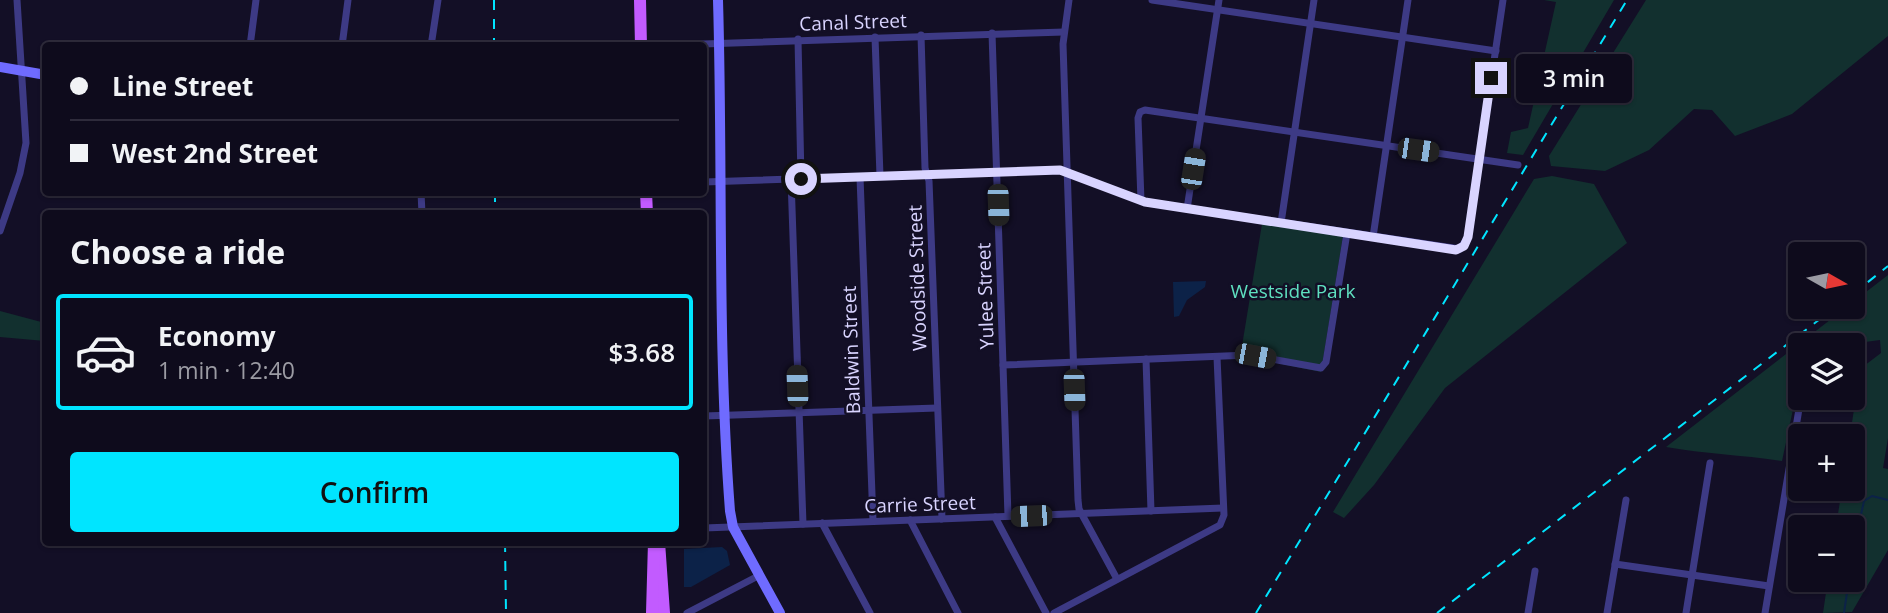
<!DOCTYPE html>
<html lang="en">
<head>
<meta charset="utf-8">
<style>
  :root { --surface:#0e0b1c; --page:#171425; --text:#f1f3f6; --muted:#9b9ba3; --line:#2e2b3b; --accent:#00e5ff }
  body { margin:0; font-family:"Open Sans",sans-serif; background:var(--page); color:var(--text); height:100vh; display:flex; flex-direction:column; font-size:26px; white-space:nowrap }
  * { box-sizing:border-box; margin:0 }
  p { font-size:23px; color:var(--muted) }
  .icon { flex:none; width:38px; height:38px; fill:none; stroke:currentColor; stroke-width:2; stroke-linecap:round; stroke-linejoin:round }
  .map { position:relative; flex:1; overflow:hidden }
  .details { position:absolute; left:42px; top:210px; width:665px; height:336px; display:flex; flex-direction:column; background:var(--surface); border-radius:7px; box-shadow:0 2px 5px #0004,0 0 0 2px var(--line) }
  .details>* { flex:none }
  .banner { position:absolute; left:42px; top:42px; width:665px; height:154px; border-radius:7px; box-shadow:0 2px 5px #0004,0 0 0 2px var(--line); display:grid; align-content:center; height:154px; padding:0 28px; background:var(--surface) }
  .needle { width:46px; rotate:99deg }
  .fabs { position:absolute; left:1788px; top:242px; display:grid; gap:14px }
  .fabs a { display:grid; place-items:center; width:77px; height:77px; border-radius:7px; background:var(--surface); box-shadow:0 2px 5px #0004,0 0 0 2px var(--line); font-size:35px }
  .end { position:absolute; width:32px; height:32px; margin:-16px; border:9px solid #d9d4ff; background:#111; box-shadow:0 0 0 4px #111 }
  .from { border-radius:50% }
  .bubble { position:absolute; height:49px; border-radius:7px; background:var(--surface); box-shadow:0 2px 5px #0004,0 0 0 2px var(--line); font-size:23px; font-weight:600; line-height:49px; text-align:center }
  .car { position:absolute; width:21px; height:42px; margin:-21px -10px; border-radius:9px; box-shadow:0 0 5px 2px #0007; background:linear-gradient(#222 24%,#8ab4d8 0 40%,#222 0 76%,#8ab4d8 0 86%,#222 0) }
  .banner b { display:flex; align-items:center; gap:24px; height:66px; font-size:26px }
  .banner b+b { border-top:2px solid var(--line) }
  .banner i { width:18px; height:18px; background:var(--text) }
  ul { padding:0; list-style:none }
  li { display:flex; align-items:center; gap:21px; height:116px; margin:0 14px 10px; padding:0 14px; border:4px solid var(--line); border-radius:7px }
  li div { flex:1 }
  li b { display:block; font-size:26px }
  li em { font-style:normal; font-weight:600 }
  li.current { border-color:var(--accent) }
  li>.icon { width:63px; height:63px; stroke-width:1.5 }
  h2 { padding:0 28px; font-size:32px; line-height:84px }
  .action { display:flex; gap:14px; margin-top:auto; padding:14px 28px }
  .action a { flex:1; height:80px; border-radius:7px; background:var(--accent); color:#111; font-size:28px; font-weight:600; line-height:80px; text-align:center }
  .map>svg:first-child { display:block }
  .green { fill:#12302f }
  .water { fill:#0c2248 }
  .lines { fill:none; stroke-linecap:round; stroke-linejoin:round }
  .stream { stroke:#0c2248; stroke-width:2 }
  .street { stroke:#3d3a85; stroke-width:7 }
  .secondary { stroke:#6f6bff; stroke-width:10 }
  .primary { stroke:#c25bff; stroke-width:12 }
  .rail { stroke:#00e5ff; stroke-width:2; stroke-dasharray:10 9; stroke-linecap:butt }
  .route { stroke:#d9d4ff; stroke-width:9 }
  .labels { text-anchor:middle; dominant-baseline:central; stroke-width:5; stroke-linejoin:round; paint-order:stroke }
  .street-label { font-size:19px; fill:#d9d4ff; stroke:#130f26 }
  .park-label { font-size:19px; fill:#5fe0c0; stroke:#130f26 }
</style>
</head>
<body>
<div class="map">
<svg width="1888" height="613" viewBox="0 0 1888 613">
  <rect width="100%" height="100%" fill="#130f26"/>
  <g class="green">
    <polygon points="1544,0 1614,0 1523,155 1507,153 1511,132 1528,128 1556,2"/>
    <polygon points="1646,0 1888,0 1888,36 1792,114 1735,136 1712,110 1694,109 1649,150 1605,171 1551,166 1549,156"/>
    <polygon points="1552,176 1594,184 1627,243 1445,388 1374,485 1344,518 1333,512 1534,179"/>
    <polygon points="1262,224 1343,236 1321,372 1256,359 1256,353 1241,352"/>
    <path d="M1888,275V438L1883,468L1888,469V550L1852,612L1823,613L1828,579H1853V527H1836L1842,488H1853V436H1850L1860,369L1881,353L1880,340L1843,345H1801V372L1782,461C1743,455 1705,454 1666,447L1848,306H1853V302Z"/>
    <polygon points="0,311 45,323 45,341 0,337"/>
  </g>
  <g class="water">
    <polygon points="1206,281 1205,287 1187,300 1179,316 1174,317 1173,282"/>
    <polygon points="722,547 727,551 730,565 691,587 684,587 684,549"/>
  </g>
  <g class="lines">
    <g class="stream">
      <polyline points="1853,551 1864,501 1872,496 1888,500"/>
      <polyline points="1844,613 1849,579"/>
    </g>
    <g class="street">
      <polyline points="1069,0 1063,44 1078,500 1079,509 1117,579"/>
      <polyline points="1152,0 1496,51"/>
      <polyline points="992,33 1008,516"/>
      <polyline points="921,35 925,168 929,181 942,519"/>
      <polyline points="875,37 880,176"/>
      <polyline points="798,39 801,179"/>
      <polyline points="250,46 256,0"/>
      <polyline points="342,46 348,0"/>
      <polyline points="431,46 438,0"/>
      <polyline points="642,46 1064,32"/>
      <polyline points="860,177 873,521"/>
      <polyline points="791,179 803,524"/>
      <polyline points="704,182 1060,170 1145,202 1460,249 1468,237 1503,0"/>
      <polyline points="421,192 422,214"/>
      <polyline points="1141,201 1138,118 1140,112 1145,110 1518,165"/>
      <polyline points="1187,209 1219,0"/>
      <polyline points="1281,223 1314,0"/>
      <polyline points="0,231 20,173 26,143 17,0"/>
      <polyline points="1373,237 1408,0"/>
      <polyline points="1146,359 1151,511"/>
      <polyline points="1003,365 1249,355 1321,368 1326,362 1347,233"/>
      <polyline points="704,416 937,408"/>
      <polyline points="995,517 1046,613"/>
      <polyline points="910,520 958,613"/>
      <polyline points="822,523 870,613"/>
      <polyline points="704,528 1223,508"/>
      <polyline points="1615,564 1769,586"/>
      <polyline points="687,613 760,575"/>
      <polyline points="1054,613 1220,525 1224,515 1217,357"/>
      <polyline points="1528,613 1535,571"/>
      <polyline points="1607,613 1626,500"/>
      <polyline points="1686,613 1710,463"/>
      <polyline points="1765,613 1801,397"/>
    </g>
    <g class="secondary">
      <path d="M718,0C723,170 717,341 730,511L733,527L780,613"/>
      <polyline points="0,67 46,75"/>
    </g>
    <g class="primary">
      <polyline points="640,0 641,46"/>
      <polyline points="646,192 647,214"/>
      <polyline points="659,542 664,613"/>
      <polyline points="652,613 654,542"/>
    </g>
    <g class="rail">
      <polyline points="494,0 494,46"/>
      <polyline points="495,192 495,214"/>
      <polyline points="1853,294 1888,266"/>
      <polyline points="505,542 506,613"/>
      <polyline points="1256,613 1627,0"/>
      <polyline points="1437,613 1837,306"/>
    </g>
  </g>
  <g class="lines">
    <polyline class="route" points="801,179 1060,170 1145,202 1456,250 1464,246 1468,237 1491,78"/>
  </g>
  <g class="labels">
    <g class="street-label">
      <text transform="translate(853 22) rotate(-2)">Canal Street</text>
      <text transform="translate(917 278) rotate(-92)">Woodside Street</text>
      <text transform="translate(985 296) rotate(-92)">Yulee Street</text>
      <text transform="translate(851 350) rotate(-92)">Baldwin Street</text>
      <text transform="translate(920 504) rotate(-2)">Carrie Street</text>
    </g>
    <g class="park-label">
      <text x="1293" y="291">Westside Park</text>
    </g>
  </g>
</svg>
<div class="fabs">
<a><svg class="needle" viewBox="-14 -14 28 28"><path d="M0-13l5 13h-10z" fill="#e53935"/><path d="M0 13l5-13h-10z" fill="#9b9ba3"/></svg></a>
<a><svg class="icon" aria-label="layers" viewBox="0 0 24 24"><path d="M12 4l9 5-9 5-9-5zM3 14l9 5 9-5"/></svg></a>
<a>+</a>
<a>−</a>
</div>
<i class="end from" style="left:801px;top:179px"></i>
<i class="end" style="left:1491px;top:78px"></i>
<div class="bubble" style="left:1516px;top:54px;width:116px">3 min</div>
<i class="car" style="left:1418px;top:150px;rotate:98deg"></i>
<i class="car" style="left:1193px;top:169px;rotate:9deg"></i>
<i class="car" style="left:998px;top:205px;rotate:178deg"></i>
<i class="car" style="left:1255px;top:356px;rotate:101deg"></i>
<i class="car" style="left:797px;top:386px;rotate:358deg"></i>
<i class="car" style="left:1074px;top:390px;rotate:178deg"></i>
<i class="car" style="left:1031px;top:516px;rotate:268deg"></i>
<div class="banner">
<b><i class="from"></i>Line Street</b>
<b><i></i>West 2nd Street</b>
</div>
<section class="details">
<h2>Choose a ride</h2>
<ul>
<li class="current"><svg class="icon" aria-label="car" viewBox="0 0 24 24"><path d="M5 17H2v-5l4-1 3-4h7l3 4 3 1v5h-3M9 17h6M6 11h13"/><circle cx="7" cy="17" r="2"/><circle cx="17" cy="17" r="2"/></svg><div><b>Economy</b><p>1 min · 12:40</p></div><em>$3.68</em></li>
</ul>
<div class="action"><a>Confirm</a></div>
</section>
</div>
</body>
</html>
